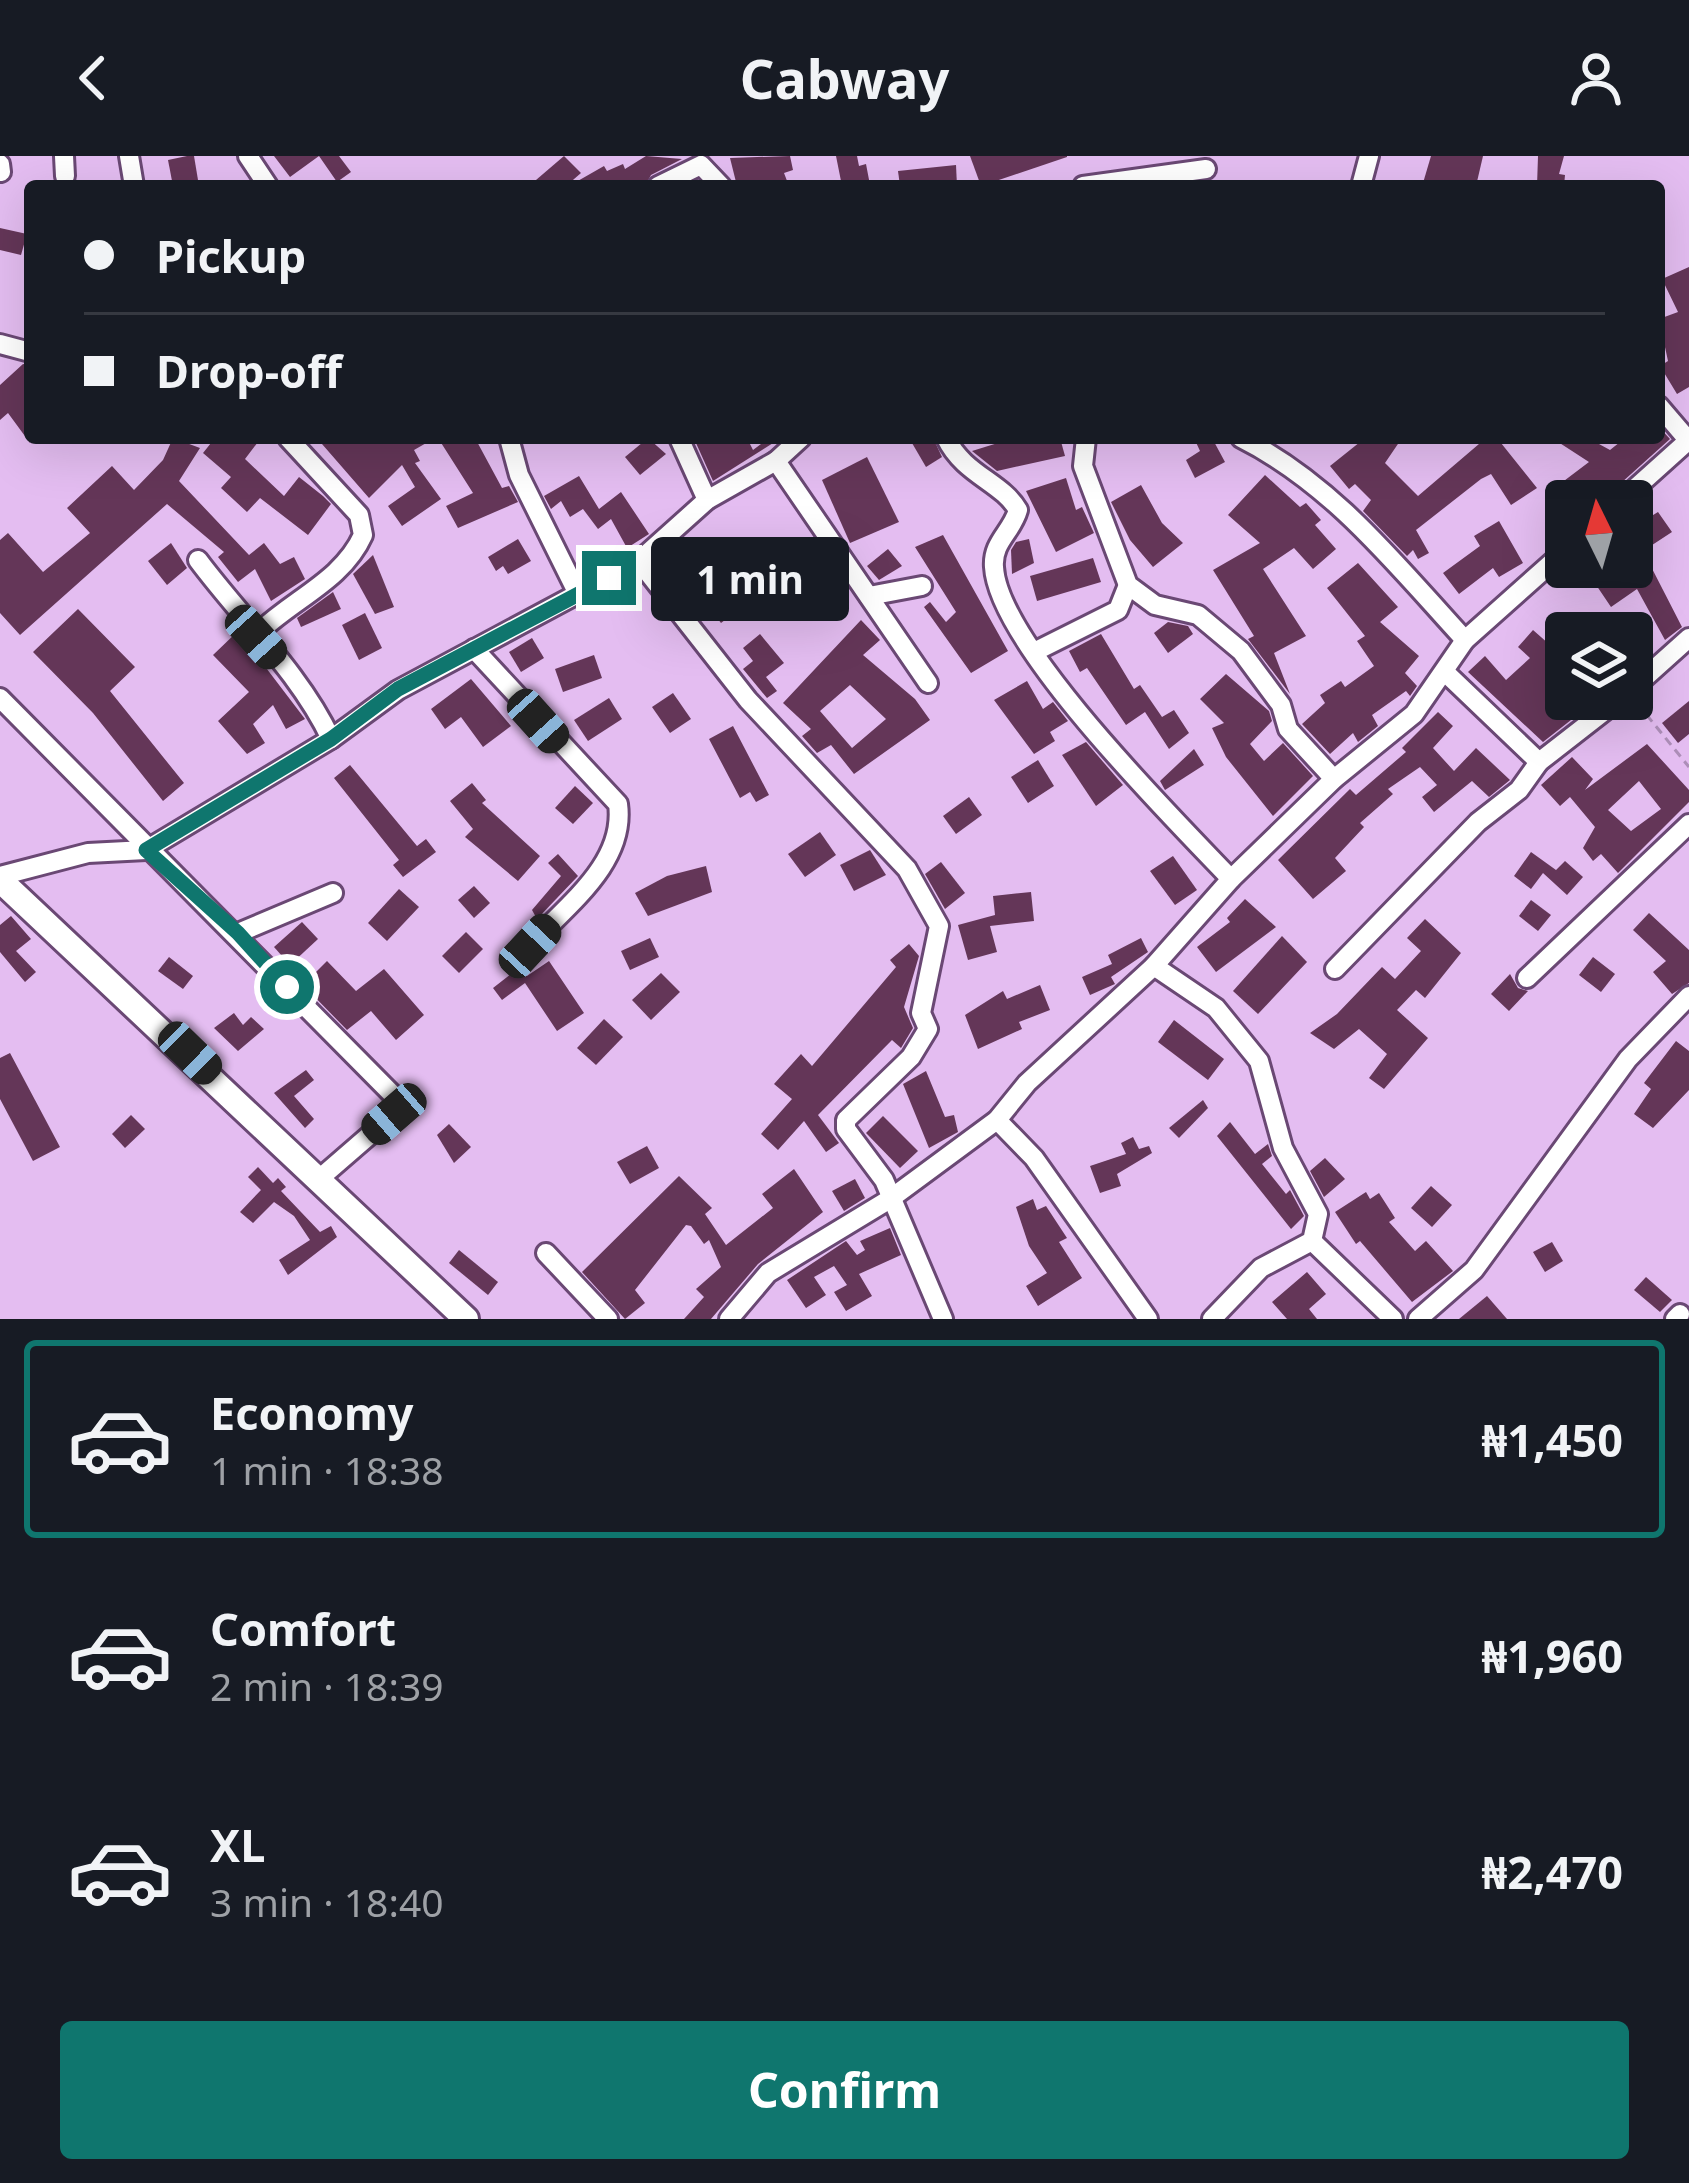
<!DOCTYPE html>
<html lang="en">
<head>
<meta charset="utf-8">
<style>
  :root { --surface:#171b24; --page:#20242c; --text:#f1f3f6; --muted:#9ea1a6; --line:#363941; --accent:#0f766e }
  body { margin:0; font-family:"Noto Sans",sans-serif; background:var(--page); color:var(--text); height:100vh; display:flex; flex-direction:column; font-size:45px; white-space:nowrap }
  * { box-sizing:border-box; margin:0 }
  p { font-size:39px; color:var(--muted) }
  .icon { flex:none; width:66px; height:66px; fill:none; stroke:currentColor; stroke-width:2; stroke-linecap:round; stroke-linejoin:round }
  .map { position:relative; height:1163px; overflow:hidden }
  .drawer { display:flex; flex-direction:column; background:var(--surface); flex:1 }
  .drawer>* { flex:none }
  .banner { position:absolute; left:24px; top:24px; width:1641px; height:264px; border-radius:12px; box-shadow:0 12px 48px #0002; display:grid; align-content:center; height:264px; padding:0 60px; background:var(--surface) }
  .needle { width:78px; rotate:355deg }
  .controls { position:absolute; left:1545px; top:324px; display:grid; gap:24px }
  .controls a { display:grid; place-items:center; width:108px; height:108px; border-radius:12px; background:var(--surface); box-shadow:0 12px 48px #0002; font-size:60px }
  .end { position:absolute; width:54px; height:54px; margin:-27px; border:15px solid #0f766e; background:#fff; box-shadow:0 0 0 6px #fff }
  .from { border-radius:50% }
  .bubble { position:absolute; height:84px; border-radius:12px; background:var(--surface); box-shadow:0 12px 48px #0002; font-size:39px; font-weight:700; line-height:84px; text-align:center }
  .car { position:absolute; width:36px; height:72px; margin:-36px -18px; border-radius:15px; box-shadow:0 0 9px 3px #0007; background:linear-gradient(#222 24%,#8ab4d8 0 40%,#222 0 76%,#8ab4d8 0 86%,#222 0) }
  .banner b { display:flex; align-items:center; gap:42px; height:114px; font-size:45px }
  .banner b+b { border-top:3px solid var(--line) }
  .banner i { width:30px; height:30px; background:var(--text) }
  ul { padding:21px 0 0; list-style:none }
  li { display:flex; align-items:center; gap:36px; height:198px; margin:0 24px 18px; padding:0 36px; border:6px solid transparent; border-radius:12px }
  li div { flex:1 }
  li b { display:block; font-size:45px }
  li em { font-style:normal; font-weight:700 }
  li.current { border-color:var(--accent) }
  li>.icon { width:108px; height:108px; stroke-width:1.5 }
  .cta { display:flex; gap:24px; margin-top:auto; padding:24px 60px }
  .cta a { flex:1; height:138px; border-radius:12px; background:var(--accent); color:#fff; font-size:48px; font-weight:700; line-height:138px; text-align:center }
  header { display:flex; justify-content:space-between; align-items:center; height:156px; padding:0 60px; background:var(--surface); font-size:54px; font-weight:700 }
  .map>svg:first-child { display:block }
  .building { fill:#643658; fill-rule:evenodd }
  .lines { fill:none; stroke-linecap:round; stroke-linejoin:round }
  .minor-casing { stroke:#6a4874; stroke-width:24 }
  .major-casing { stroke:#6a4874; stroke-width:30 }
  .path { stroke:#ad8eb8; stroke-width:3; stroke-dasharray:9 6; stroke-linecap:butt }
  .minor { stroke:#fff; stroke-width:18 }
  .major { stroke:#fff; stroke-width:24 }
  .route { stroke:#0f766e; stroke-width:15 }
</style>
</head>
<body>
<header><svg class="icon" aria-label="back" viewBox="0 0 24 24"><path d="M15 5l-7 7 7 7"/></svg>Cabway<svg class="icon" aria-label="person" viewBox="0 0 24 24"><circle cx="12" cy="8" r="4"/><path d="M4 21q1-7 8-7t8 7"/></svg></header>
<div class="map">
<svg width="1689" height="1163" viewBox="0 0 1689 1163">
  <rect width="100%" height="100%" fill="#e4bdf1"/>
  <g class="building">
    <polygon points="187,0 194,0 199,30 173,30 168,4"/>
    <polygon points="274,0 339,0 351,16 337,26 319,0 290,21"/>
    <polygon points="564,0 581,17 566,30 529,30"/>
    <polygon points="646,0 682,3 651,19 645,30 569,30 604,10 607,15 623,8 625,13"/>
    <polygon points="790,0 793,14 784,17 789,30 737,30 730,2"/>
    <polygon points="836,0 857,0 859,10 866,8 870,29 842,30"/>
    <polygon points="970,0 1067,0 1067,1 981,30"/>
    <polygon points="1431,0 1483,0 1476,30 1423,27"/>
    <polygon points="1538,0 1564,0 1559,18 1565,19 1564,30 1537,30"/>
    <polygon points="956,9 957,30 900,30 898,15"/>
    <polygon points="0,72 27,78 21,99 0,94"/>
    <polygon points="1689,111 1689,231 1677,238 1660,210 1668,205 1659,163 1678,156 1662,123"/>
    <polygon points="23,208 30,209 30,287 8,257 0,264 0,229"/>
    <polygon points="1659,271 1670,283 1601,345 1566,345 1566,360 1548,337 1589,306 1552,282 1588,282 1610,294 1625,282 1659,282"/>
    <polygon points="173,282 200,292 179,325 249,399 264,387 280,408 294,401 305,423 271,445 255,413 238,426 218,401 224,396 167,348 20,479 0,457 0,384 8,377 43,416 90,377 67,352 112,310 134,334 163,304"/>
    <polygon points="215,282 261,282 245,303 284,340 299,321 323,340 331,348 308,379 260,342 247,356 221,332 231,321 203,297"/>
    <polygon points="330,282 435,282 414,294 420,305 415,307 441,343 402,370 388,350 415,331 402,309 369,342 322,288"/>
    <polygon points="438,282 475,282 502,332 509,330 518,346 458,372 446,350 473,337"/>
    <polygon points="648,282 666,298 640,319 625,301"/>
    <polygon points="705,282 747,282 753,294 769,282 781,282 713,325 696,287"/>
    <polygon points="921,282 933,282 942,301 926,311 912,287"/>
    <polygon points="1014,282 1060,282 1065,300 997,315 972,295"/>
    <polygon points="1194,282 1212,282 1225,306 1195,322 1186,304 1200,295"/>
    <polygon points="1365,282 1402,282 1385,307 1418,340 1486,282 1497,282 1537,332 1511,349 1491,318 1481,323 1416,374 1429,397 1418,403 1413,394 1407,400 1363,355 1371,344 1355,328 1349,333 1330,310"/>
    <polygon points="867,301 899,366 850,387 822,324"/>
    <polygon points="1265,319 1300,351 1306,347 1321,364 1315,369 1336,393 1313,413 1294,392 1263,413 1306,480 1274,497 1290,538 1248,483 1254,480 1213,414 1260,387 1228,359"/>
    <polygon points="579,320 599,353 621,336 649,378 627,392 611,363 598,373 583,353 570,361 561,345 551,353 544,340"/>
    <polygon points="1066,322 1076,354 1082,351 1094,377 1056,396 1026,335"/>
    <polygon points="1141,329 1162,367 1183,387 1153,411 1130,384 1111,346"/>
    <polygon points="1658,356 1672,376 1643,395 1682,471 1665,484 1637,433 1611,451 1584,411 1632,411 1632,372"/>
    <polygon points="1499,365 1523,407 1499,421 1493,412 1459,438 1443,417 1480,390 1474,380"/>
    <polygon points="943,379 1008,495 971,517 924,451 930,446 946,466 956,456 915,391"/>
    <polygon points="518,383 531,405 508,418 503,410 496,415 488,401"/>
    <polygon points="1029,383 1034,407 1012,418 1011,394 1016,386"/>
    <polygon points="171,387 187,412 167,429 148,405"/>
    <polygon points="888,393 902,410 879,424 867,410"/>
    <polygon points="373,399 394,451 375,458 353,418"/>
    <polygon points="1093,402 1101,426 1037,445 1030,420"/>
    <polygon points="1358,407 1398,451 1380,466 1419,500 1405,517 1417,530 1410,540 1406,535 1372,559 1378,570 1358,586 1353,577 1330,598 1302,568 1325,547 1320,539 1341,525 1345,531 1374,510 1357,485 1365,480 1327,432"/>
    <polygon points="745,412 763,435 721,467 703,444"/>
    <polygon points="827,418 837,440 800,457 790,441"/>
    <polygon points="333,436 341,453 301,471 297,462"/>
    <polygon points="78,453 135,511 110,535 184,627 163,645 93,557 33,496"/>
    <polygon points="365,457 382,492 359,504 342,469"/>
    <path d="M861,464L880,484L863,499L915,543L930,564L854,618L831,589L817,597L802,580L811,573L783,547ZM850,529L886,563L852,592L820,555Z"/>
    <polygon points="1168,466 1188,470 1193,478 1168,497 1154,477"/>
    <polygon points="1533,474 1566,503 1566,543 1576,543 1585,553 1543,586 1468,516 1485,500 1506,524 1530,502 1518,491"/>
    <polygon points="238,475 305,563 286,573 273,549 253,568 265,587 247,598 218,565 249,536 213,499"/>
    <polygon points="760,478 784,507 766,521 777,535 767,542 743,513 753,505 743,492"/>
    <polygon points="1101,478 1134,533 1140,529 1162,561 1174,554 1189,577 1169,593 1145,556 1126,569 1087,512 1080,516 1069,495"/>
    <polygon points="532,482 544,502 521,516 509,496"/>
    <polygon points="594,499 602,522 563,536 555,513"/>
    <polygon points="1226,518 1269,555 1272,565 1250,588 1264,605 1283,587 1313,620 1273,660 1226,601 1212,572 1224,567 1200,543"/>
    <polygon points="471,523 511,570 483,591 461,561 445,573 431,553"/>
    <polygon points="1027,525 1043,553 1053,546 1068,565 1050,576 1055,585 1034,598 994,544"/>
    <polygon points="673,537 691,563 670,577 652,551"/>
    <polygon points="609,542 622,563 588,585 574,564"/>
    <polygon points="1689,545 1689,578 1678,587 1662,567"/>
    <polygon points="1438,556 1453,570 1433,592 1454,615 1476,592 1510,624 1489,641 1472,625 1434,656 1422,641 1437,629 1420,611 1388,633 1393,638 1360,667 1364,671 1335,702 1346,715 1313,743 1278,704 1350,633 1356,639 1406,596 1402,592"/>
    <polygon points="733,570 769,639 756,646 750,636 740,642 709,583"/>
    <polygon points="1086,586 1123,629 1096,650 1062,599"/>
    <path d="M1647,588L1689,634V646L1618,717L1601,698L1593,705L1583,692L1595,671L1570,641L1560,650L1541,629L1572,601L1593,623L1585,634ZM1639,625L1661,653L1631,675L1608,654Z"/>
    <polygon points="1194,593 1204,609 1165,634 1160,625"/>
    <polygon points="1038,604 1054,630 1028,647 1011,621"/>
    <polygon points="350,609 417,690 426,683 436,696 403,721 393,709 399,704 334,622"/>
    <polygon points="472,627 486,644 482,647 540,700 518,725 465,681 473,673 450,645"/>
    <polygon points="575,630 593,647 573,668 555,652"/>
    <polygon points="969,641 982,659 956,678 943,660"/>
    <polygon points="820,676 836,699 805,721 788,698"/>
    <polygon points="870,694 886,719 854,735 840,709"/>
    <polygon points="1531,696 1556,714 1565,705 1583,721 1567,739 1543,717 1531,733 1514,720"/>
    <polygon points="558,698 578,720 537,763 532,754 561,720 548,707"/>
    <polygon points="1173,700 1197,734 1175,749 1150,715"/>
    <polygon points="941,706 965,737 945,753 925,718"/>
    <polygon points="706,710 712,736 648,760 635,737 667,720"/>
    <polygon points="474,730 490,747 474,762 458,744"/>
    <polygon points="399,733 419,751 387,785 368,767"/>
    <polygon points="1031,736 1034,765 990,770 997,796 968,804 958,769 995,759 993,740"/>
    <polygon points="1245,743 1276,771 1216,816 1197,791 1230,766 1227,762"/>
    <polygon points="1531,744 1551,759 1538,775 1519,760"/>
    <polygon points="1649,757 1689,794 1689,827 1672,838 1653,816 1666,805 1633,774"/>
    <polygon points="11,760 31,783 16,795 36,816 25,826 0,796 0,769"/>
    <polygon points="1425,763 1461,797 1425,842 1416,834 1397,854 1428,882 1384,933 1369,922 1387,898 1359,873 1334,893 1310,877 1337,858 1382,811 1395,823 1421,795 1407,782"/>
    <polygon points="302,766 318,783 290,809 274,791"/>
    <polygon points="466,776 483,793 459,817 442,800"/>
    <polygon points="1282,780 1307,806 1258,858 1233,835"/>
    <polygon points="650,782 659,801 630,814 621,795"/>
    <polygon points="1141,782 1148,796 1111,821 1115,828 1090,839 1082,821 1112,808 1108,799"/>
    <polygon points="909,788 919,800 904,851 913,872 901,892 892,884 818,959 839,987 826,996 804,965 778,994 761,978 792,943 774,928 801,898 812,910 896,811 890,804"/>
    <polygon points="169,801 193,820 183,833 158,815"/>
    <polygon points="1593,801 1615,818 1601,836 1579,819"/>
    <polygon points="327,805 356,835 384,813 424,859 396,884 371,855 347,874 303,829"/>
    <polygon points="549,805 584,857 557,875 525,827 502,844 493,832 520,811 527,820"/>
    <polygon points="661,817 680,836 651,864 632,844"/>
    <polygon points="1510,818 1518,832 1528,835 1509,855 1491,838"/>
    <polygon points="1040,829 1050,854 1019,866 1022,873 978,893 965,859 1003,835 1007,843"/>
    <polygon points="234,857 243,869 251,861 264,873 238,895 214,872"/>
    <polygon points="604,863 623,881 596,909 577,892"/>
    <polygon points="1174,864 1224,903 1208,924 1158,886"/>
    <polygon points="1676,885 1689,895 1689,934 1653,972 1634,958 1651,933 1644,927"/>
    <polygon points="10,897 60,991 33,1005 0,943 0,902"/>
    <polygon points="306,914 314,924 294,940 314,963 305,972 274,937"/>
    <polygon points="926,915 945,961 954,959 958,976 929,992 903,928"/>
    <polygon points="1203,944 1208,952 1179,982 1169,972"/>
    <polygon points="131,959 145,973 125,992 112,978"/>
    <polygon points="883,960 918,995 900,1012 866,977"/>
    <polygon points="1230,966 1255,998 1268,988 1272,1000 1262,1008 1286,1038 1290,1034 1304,1060 1291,1073 1217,980"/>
    <polygon points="449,968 471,991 454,1007 437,979"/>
    <polygon points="1133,981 1139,993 1149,990 1152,997 1117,1018 1121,1030 1100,1037 1090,1010 1126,998 1121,987"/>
    <polygon points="647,990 659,1012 630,1028 617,1006"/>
    <polygon points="1325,1002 1345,1023 1324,1041 1310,1015"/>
    <polygon points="258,1011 273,1027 278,1022 286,1031 281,1035 320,1076 331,1070 337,1081 288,1119 279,1104 310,1084 294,1060 274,1046 253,1067 240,1056 261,1034 248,1021"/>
    <polygon points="794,1013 823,1056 758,1108 711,1163 684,1163 704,1141 696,1133 721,1111 709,1084 704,1088 691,1070 686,1069 635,1134 645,1147 625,1163 582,1116 679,1020 712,1052 705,1058 726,1089 773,1052 762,1038"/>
    <polygon points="855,1023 865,1042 844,1055 832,1035"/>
    <polygon points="1431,1030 1452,1049 1432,1071 1411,1052"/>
    <polygon points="1366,1036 1370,1043 1379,1037 1395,1062 1389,1066 1415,1095 1426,1085 1453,1115 1412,1146 1360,1085 1356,1088 1335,1056"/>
    <polygon points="1033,1043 1037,1054 1046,1050 1067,1082 1059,1086 1082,1122 1038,1150 1026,1130 1047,1117 1029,1090 1016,1051"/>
    <polygon points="890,1072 901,1099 859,1118 872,1140 846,1155 834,1136 847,1129 834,1110 814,1121 826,1139 806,1152 787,1124 846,1085 857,1099 865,1094 860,1085"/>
    <polygon points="1552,1086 1563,1105 1545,1116 1533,1096"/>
    <polygon points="459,1094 498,1126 488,1139 449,1107"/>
    <polygon points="1307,1116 1326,1138 1309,1153 1317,1163 1287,1163 1272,1146"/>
    <polygon points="1646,1121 1672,1144 1660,1156 1634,1134"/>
    <polygon points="1487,1140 1507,1163 1459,1163"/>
  </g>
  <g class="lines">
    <g class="minor-casing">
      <g id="minor">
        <polyline points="64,0 65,20"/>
        <polyline points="129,0 134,30"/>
        <polyline points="248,0 268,30"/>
        <polyline points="0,8 1,16"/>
        <polyline points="658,30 701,9 721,30"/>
        <polyline points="1083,30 1206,13"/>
        <polyline points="1361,30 1369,0"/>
        <polyline points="0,188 30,196"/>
        <polyline points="1659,250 1688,284"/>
        <polyline points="509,282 519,319 578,438"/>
        <polyline points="679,282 707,344"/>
        <path d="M946,282C964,319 1002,326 1018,354C1012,376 992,386 994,411C998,488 1175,664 1231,723"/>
        <polyline points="1086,282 1083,310 1128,429 1155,449 1198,459 1241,495 1281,549 1288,573 1334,623"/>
        <path d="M1241,282C1333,328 1397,410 1465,484"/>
        <polyline points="776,305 928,527"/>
        <polyline points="1621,345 1689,284"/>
        <path d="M198,404C242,463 300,517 331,583"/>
        <polyline points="639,405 748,544 907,713 939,770 921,857 928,873 911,901 846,964 846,973 884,1024 943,1163"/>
        <polyline points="869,440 922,430"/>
        <path d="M255,480C290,444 342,426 363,379L359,359L288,282"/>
        <path d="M474,493L618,648C626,707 567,749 529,790"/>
        <polyline points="1034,496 1118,454 1128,429"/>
        <polyline points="1447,518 1539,606 1620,543"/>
        <polyline points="1632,533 1689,482"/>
        <polyline points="0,542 393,939 398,949 394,958 319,1023"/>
        <polyline points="0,720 88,697 146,694 331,583 398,534 639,405 707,344 776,305 801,282"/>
        <polyline points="238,777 333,737"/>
        <polyline points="1154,810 1216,852 1259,905 1283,992 1318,1058 1312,1085 1261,1112 1212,1163"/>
        <polyline points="1335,813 1478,666 1519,634 1539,606"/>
        <polyline points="1527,822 1689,668"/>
        <polyline points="997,964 1034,1002 1148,1163"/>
        <polyline points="1312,1085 1393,1163"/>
        <polyline points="546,1097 608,1163"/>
        <polyline points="729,1163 768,1117 890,1043 997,964 1027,927 1154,810 1231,723 1334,623 1414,558 1465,484 1566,394"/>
        <polyline points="1418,1163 1474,1114 1628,903 1689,840"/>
        <polyline points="1675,1163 1680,1158"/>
      </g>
    </g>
    <g class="major-casing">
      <polyline id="major" points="0,724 466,1163"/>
    </g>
    <polyline class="path" points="1637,547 1689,611"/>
    <use href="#minor" class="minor"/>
    <use href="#major" class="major"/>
  </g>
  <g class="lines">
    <polyline class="route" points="287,831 238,777 146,694 331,583 398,533 609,422"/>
  </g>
</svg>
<div class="controls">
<a><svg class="needle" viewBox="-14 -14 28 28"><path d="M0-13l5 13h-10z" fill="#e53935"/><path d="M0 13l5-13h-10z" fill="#9ea1a6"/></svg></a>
<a><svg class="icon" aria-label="layers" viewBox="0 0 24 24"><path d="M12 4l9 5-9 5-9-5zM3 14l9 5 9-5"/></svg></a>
</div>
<i class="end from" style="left:287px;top:831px"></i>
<i class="end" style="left:609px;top:422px"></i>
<div class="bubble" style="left:651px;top:381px;width:198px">1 min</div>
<i class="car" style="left:256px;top:481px;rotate:138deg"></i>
<i class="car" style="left:538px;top:565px;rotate:138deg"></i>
<i class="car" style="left:530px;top:790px;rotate:43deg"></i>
<i class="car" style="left:190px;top:897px;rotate:134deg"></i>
<i class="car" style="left:394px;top:958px;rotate:229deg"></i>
<div class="banner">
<b><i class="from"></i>Pickup</b>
<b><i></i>Drop-off</b>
</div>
</div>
<section class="drawer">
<ul>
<li class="current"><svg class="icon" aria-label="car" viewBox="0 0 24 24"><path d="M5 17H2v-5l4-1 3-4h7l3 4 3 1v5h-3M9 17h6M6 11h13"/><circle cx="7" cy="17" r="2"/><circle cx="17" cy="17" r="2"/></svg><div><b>Economy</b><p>1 min · 18:38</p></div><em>₦1,450</em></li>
<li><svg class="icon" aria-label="car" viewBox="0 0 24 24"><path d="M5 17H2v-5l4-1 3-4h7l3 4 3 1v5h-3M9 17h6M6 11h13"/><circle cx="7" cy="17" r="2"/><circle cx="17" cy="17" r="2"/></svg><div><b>Comfort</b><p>2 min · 18:39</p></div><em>₦1,960</em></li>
<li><svg class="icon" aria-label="car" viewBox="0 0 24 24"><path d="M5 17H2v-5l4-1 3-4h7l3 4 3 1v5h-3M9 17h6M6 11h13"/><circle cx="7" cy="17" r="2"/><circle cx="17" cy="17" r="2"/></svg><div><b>XL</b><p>3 min · 18:40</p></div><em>₦2,470</em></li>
</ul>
<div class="cta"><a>Confirm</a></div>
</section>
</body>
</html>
